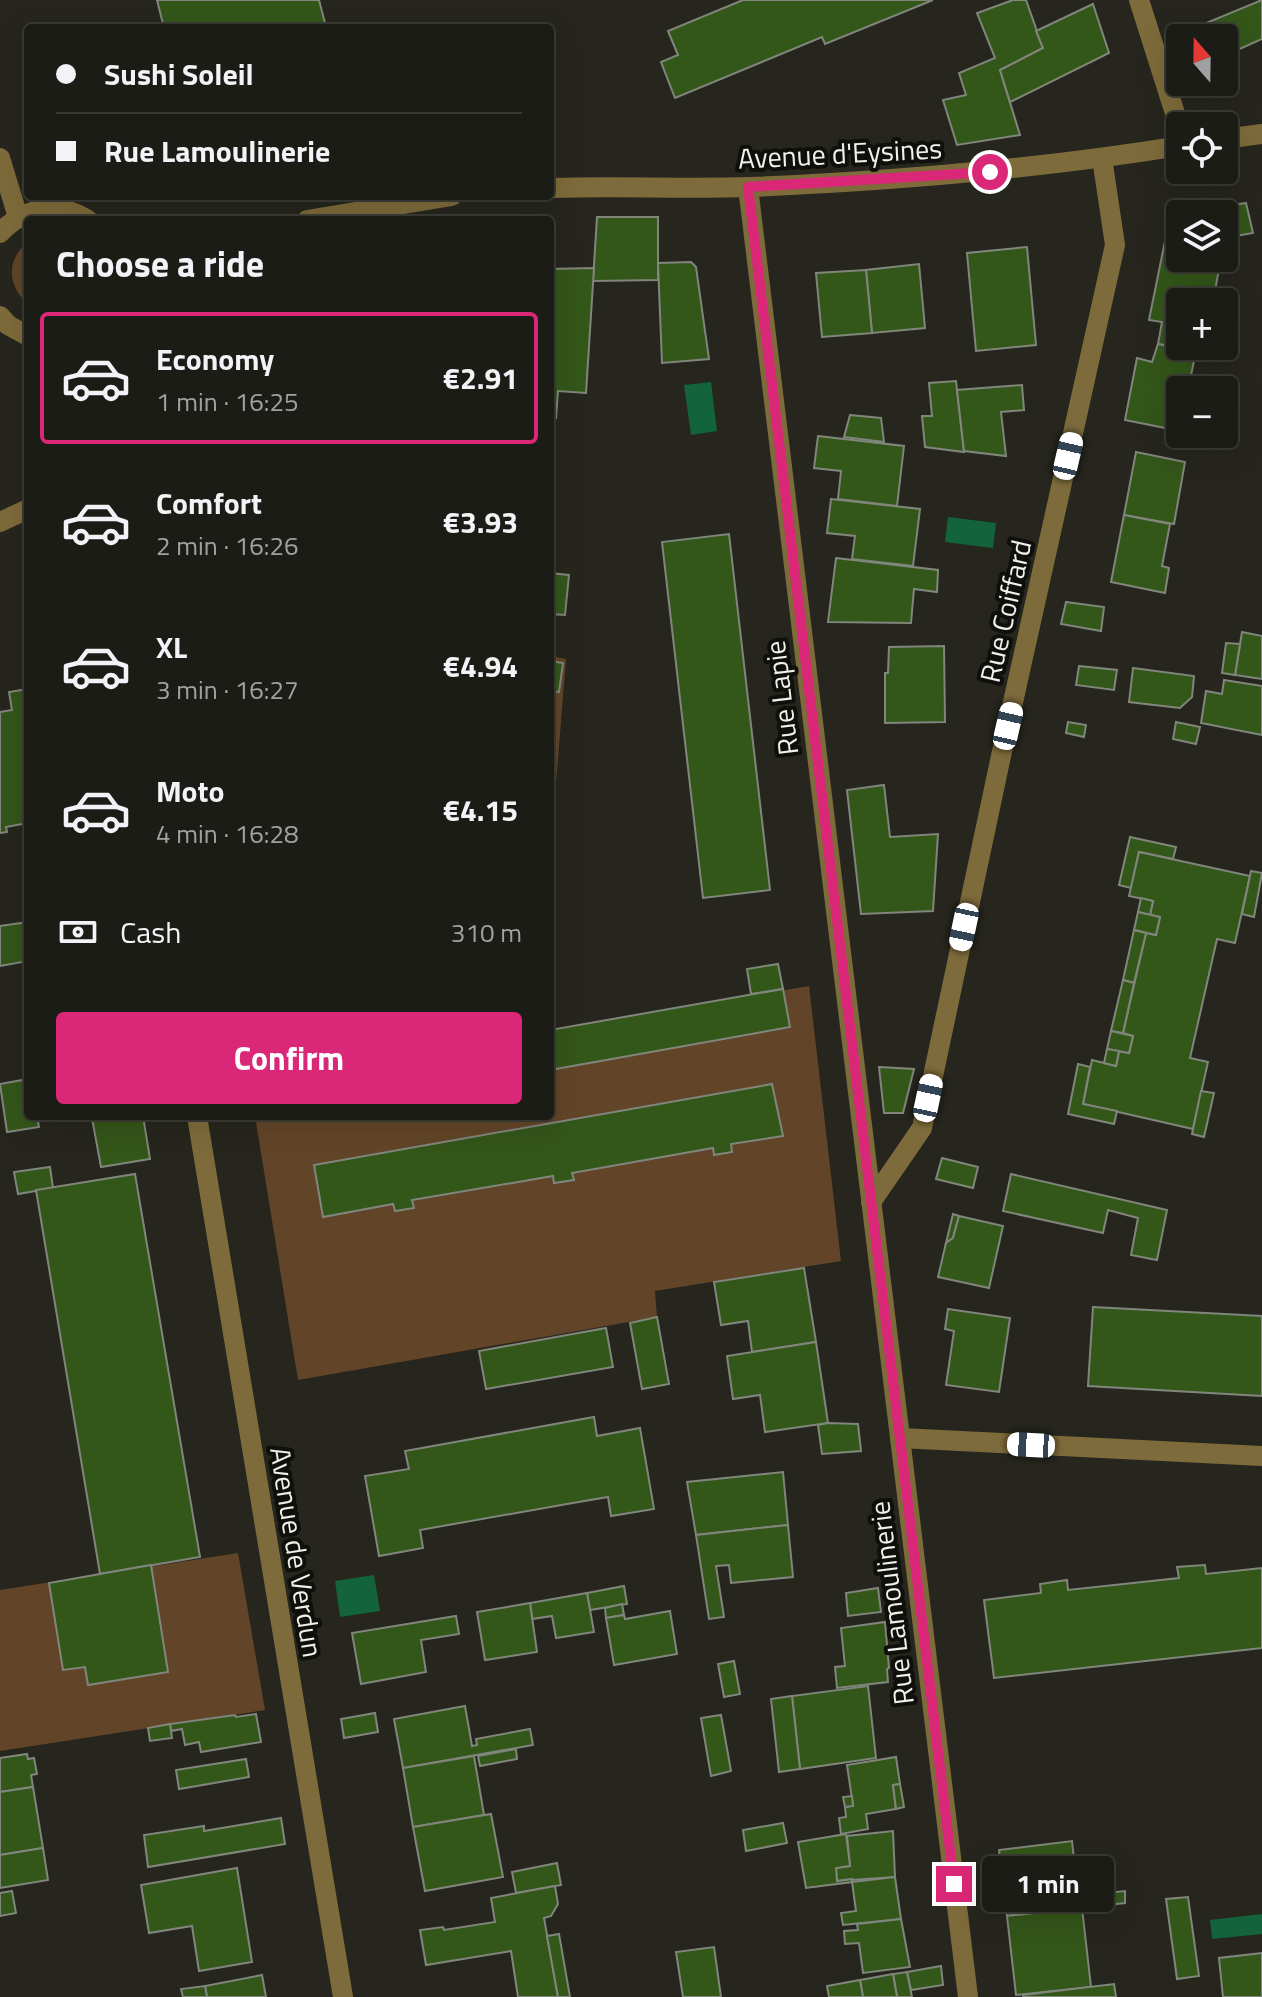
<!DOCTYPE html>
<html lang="en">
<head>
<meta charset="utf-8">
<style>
  :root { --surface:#1c1c16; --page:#292923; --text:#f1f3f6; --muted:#a0a1a1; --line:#3a3a35; --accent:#db2777 }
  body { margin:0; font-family:"Titillium Web",sans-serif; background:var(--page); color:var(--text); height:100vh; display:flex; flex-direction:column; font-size:30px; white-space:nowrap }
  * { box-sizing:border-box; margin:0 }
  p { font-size:26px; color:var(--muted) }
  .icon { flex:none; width:44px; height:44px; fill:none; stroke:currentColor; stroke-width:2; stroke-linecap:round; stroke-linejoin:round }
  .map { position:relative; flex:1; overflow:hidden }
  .sheet { position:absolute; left:24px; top:216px; width:530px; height:904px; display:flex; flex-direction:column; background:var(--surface); border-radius:8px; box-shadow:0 8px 32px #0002,0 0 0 2px var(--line) }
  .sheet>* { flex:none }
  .hud { position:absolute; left:24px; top:24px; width:530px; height:176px; border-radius:8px; box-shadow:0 8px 32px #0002,0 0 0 2px var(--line); display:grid; align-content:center; height:176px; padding:0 32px; background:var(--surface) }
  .needle { width:52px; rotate:340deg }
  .fabs { position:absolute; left:1166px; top:24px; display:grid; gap:16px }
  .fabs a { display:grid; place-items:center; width:72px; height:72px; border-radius:8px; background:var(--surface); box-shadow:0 8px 32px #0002,0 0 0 2px var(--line); font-size:40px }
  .end { position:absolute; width:36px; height:36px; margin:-18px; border:10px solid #db2777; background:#fff; box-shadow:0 0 0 4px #fff }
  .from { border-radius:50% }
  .bubble { position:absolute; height:56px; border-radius:8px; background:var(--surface); box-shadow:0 8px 32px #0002,0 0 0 2px var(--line); font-size:26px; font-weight:700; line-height:56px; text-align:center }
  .car { position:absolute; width:24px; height:48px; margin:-24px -12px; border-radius:10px; box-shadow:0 0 6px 2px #0007; background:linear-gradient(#fff 24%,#345 0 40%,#fff 0 76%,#345 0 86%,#fff 0) }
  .hud b { display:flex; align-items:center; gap:28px; height:76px; font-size:30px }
  .hud b+b { border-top:2px solid var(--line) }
  .hud i { width:20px; height:20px; background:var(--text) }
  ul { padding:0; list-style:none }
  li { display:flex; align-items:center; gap:24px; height:132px; margin:0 16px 12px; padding:0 16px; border:4px solid transparent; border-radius:8px }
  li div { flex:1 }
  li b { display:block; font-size:30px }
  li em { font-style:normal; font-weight:700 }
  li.on { border-color:var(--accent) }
  li>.icon { width:72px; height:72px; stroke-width:1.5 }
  h2 { padding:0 32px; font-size:36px; line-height:96px }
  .pay { display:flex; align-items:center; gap:20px; height:88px; padding:0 32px; font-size:30px }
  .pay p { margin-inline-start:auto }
  .primary-button { display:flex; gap:16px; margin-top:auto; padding:16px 32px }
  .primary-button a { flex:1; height:92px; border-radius:8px; background:var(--accent); color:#fff; font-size:32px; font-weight:700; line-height:92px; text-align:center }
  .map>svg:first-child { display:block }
  .green { fill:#624528 }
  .water { fill:#13633d }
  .building { fill:#335619; stroke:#80867c; stroke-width:2 }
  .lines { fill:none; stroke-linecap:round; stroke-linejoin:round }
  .service { stroke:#7e6b3b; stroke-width:20 }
  .minor { stroke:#7e6b3b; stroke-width:20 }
  .tertiary { stroke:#7e6b3b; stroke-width:20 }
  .route { stroke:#db2777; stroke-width:10 }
  .labels { text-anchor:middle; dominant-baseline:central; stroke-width:8; stroke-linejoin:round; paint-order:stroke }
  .street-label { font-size:28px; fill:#f0f1eb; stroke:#0f0f0b }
</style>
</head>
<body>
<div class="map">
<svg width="1262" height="1997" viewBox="0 0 1262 1997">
  <rect width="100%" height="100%" fill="#26261e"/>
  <g class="green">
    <path d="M28,242V304C7,286 6,259 28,242Z"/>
    <polygon points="550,656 566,659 550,858"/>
    <polygon points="809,986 841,1261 655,1291 657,1317 298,1380 255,1116 550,1116 550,1031"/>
    <polygon points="238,1553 265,1710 0,1751 0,1590"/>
  </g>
  <g class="water">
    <polygon points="711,382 717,431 691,435 684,385"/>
    <polygon points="948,517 996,523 993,548 945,542"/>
    <polygon points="374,1575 380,1611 340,1617 335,1581"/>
    <polygon points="1262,1914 1262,1934 1212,1939 1210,1920"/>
  </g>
  <g class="building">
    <polygon points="157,0 319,0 325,23 306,28 164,28"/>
    <polygon points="743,0 933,0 825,44 822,37 675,98 661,62 678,55 668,31"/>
    <polygon points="1013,0 1026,0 1043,48 1000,70 1020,135 957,145 943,100 966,95 959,73 995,58 977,13"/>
    <polygon points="1262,0 1262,39 1224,56 1224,38 1180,38 1180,47 1177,35"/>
    <polygon points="1093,4 1109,53 1010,102 1000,70 1043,48 1036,31"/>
    <polygon points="1246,203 1253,233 1224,238 1224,214 1193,214 1197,211"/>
    <polygon points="597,217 658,217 658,280 593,281"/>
    <polygon points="1165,241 1180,243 1180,258 1221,258 1213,302 1180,302 1180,346 1217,346 1216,355 1158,344 1162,322 1149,320"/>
    <polygon points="1027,247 1036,345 976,351 967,253"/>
    <polygon points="691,262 696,267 709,359 662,363 658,263"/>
    <polygon points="919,264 925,328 872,333 866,270"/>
    <polygon points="594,268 586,393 558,391 556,418 550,418 550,269"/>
    <polygon points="866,270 872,333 822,337 816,273"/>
    <polygon points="1158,344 1196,351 1188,390 1180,390 1180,431 1125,420 1137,358 1152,362"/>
    <polygon points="956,381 964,452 925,447 922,416 932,416 929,383"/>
    <polygon points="1022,385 1024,410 1001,412 1006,456 964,451 957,390"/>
    <polygon points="850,415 881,418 884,442 844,437"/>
    <polygon points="818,436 904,446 897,506 838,499 841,471 814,468"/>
    <polygon points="1136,452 1185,462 1174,524 1124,515"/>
    <polygon points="831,499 920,509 913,566 852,559 855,536 827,533"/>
    <polygon points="1124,515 1170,524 1162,566 1169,568 1165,593 1111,582"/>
    <polygon points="729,534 770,890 703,898 662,542"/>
    <polygon points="836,558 938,570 937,592 914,589 911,623 828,622"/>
    <polygon points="550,573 569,575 565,615 550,614"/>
    <polygon points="1066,602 1104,607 1101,631 1061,624"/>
    <polygon points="1242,632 1262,636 1262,679 1235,675"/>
    <polygon points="1226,643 1240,644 1235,675 1222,673"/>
    <polygon points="944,646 945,722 885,723 885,673 888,673 889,647"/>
    <polygon points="550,661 563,663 559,692 550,691"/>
    <polygon points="1079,666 1117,670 1114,690 1076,685"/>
    <polygon points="1133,668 1194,676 1192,697 1180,708 1129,702"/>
    <polygon points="1224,680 1262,686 1262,735 1201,723 1206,691 1222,694"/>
    <polygon points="28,689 28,823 6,827 7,832 0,833 0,712 12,710 9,692"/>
    <polygon points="1068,722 1086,725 1084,737 1066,733"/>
    <polygon points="1176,722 1200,727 1196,744 1173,739"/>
    <polygon points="884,785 890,837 938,834 933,911 861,914 847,790"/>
    <polygon points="1130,837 1176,847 1173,859 1139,852 1131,888 1119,885"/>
    <polygon points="1139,852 1250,876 1235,943 1217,939 1190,1058 1208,1062 1193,1129 1083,1104 1092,1060 1116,1066 1119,1051 1129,1053 1133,1036 1123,1033 1146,933 1156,935 1160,917 1150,915 1153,901 1129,896"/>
    <polygon points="1251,871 1262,873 1254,917 1242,914"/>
    <polygon points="1141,898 1153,901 1150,915 1138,912"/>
    <polygon points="1138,912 1160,917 1156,935 1134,930"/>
    <polygon points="28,922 28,961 0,966 0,926"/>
    <polygon points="1134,930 1146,933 1134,983 1123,980"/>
    <polygon points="778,964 783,989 751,994 747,969"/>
    <polygon points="1123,980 1134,983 1123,1033 1111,1031"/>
    <polygon points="783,989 790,1027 550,1070 550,1030"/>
    <polygon points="1111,1031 1133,1036 1129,1053 1107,1049"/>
    <polygon points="1107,1049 1119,1051 1116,1066 1104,1063"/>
    <polygon points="1078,1064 1090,1067 1083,1104 1117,1111 1114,1124 1068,1114"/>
    <polygon points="879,1067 914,1069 903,1113 884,1113"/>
    <polygon points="28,1079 28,1116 37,1116 39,1127 7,1132 0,1084"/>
    <polygon points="772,1084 783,1136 731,1144 732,1152 714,1155 713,1148 572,1173 574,1180 554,1183 553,1176 412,1200 414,1208 395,1211 393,1204 323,1217 314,1165"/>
    <polygon points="1201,1091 1214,1093 1204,1137 1192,1134"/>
    <polygon points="106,1116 143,1116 150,1159 101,1167 92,1118"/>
    <polygon points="942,1158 978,1167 973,1188 936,1179"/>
    <polygon points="50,1167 53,1188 18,1194 14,1172"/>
    <polygon points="135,1174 200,1557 100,1574 36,1190"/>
    <polygon points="1011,1174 1167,1210 1157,1260 1131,1255 1138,1218 1108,1210 1103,1233 1003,1211"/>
    <polygon points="953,1214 959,1216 953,1238 946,1243"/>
    <polygon points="959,1216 1003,1226 989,1288 938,1277 946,1243 953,1238"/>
    <polygon points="804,1268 816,1342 752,1352 748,1321 721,1325 714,1282"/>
    <polygon points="1093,1307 1262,1316 1262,1396 1088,1386"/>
    <polygon points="948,1309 1010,1318 999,1392 946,1385 954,1331 945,1329"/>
    <polygon points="657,1317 669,1384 642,1389 630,1323"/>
    <polygon points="606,1328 613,1367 486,1389 479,1351"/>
    <polygon points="816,1342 828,1423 765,1432 760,1395 733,1399 727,1356"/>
    <polygon points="594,1417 597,1436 640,1428 654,1509 611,1516 608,1497 567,1504 420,1530 423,1548 379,1556 365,1476 409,1469 405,1451"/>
    <polygon points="828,1423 858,1424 861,1451 822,1454 818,1425"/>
    <polygon points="783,1472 788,1525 696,1535 687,1482"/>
    <polygon points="788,1525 793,1577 731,1583 729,1565 716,1566 724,1617 709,1619 696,1535"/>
    <polygon points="151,1565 168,1672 88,1685 85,1667 63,1670 49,1583"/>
    <polygon points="1205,1565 1206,1574 1262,1568 1262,1648 994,1678 984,1600 1041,1593 1040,1584 1067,1580 1068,1590 1179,1578 1177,1567"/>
    <polygon points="624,1586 627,1604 590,1610 587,1593"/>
    <polygon points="878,1588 881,1612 848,1616 846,1593"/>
    <polygon points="587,1593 594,1632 556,1638 552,1616 532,1619 530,1603"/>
    <polygon points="530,1603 537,1652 485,1660 477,1612"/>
    <polygon points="622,1604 624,1615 606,1618 605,1608"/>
    <polygon points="670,1611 677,1654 614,1665 606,1618 624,1615 625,1619"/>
    <polygon points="456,1616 459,1634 421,1640 426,1672 361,1684 352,1633"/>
    <polygon points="885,1622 889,1668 887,1669 888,1682 837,1688 835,1667 845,1666 841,1628"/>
    <polygon points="734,1661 740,1694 724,1697 718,1664"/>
    <polygon points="868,1686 876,1758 800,1769 792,1696"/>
    <polygon points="792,1696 800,1769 779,1772 771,1699"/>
    <polygon points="465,1706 472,1746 477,1745 476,1739 530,1729 533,1745 403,1768 394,1719"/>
    <polygon points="375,1713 378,1732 344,1738 341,1719"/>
    <polygon points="256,1714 261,1742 201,1752 199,1742 185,1745 182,1729 171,1731 170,1724 235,1715 236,1717"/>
    <polygon points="721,1715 731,1771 711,1776 701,1718"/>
    <polygon points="170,1724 172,1738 150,1741 148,1728"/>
    <polygon points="516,1749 517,1759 480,1766 478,1756"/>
    <polygon points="27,1754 28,1759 34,1758 37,1774 31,1775 33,1787 0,1792 0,1758"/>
    <polygon points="474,1756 484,1815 413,1827 403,1768"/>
    <polygon points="896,1757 900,1784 893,1785 896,1809 866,1814 868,1829 841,1834 839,1818 846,1817 845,1807 853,1806 847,1765"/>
    <polygon points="246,1759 249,1777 179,1789 176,1770"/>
    <polygon points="900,1784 904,1807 896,1809 893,1785"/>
    <polygon points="33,1787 43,1848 0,1855 0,1792"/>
    <polygon points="852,1796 853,1806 845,1807 843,1797"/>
    <polygon points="491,1814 503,1877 425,1891 413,1827"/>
    <polygon points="281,1818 285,1844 148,1867 144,1835 204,1826 204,1831"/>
    <polygon points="783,1823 787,1843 746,1851 743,1830"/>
    <polygon points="893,1831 895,1877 837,1881 836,1868 850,1866 847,1836"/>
    <polygon points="846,1834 850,1866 836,1868 837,1881 852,1879 852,1882 806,1888 798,1842"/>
    <polygon points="1072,1841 1078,1896 1125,1891 1125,1903 1007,1916 999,1850"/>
    <polygon points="43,1848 48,1880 0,1888 0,1855"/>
    <polygon points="557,1863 561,1885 516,1893 512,1872"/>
    <polygon points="237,1868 252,1962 199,1971 192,1926 149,1933 141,1885"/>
    <polygon points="895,1877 901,1919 843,1925 841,1913 856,1911 852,1882"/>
    <polygon points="555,1886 558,1904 551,1916 544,1918 558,1997 518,1997 511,1951 426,1965 420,1930 443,1927 444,1930 495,1922 491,1898"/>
    <polygon points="12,1891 16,1913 0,1916 0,1893"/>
    <polygon points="1188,1897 1199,1976 1177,1979 1166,1899"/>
    <polygon points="1082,1908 1091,1987 1016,1995 1007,1916"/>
    <polygon points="901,1919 910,1967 863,1973 859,1943 845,1944 844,1931 858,1930 857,1924"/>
    <polygon points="559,1934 570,1997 558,1997 547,1936"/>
    <polygon points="714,1947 721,1997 683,1997 676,1952"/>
    <polygon points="1262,1953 1262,1997 1223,1997 1219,1958"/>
    <polygon points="941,1966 943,1985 911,1990 907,1972"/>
    <polygon points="907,1972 912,1997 897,1997 893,1974"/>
    <polygon points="893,1974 897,1997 863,1997 860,1980"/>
    <polygon points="262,1975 266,1997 207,1997 205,1986"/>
    <polygon points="860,1980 863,1997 829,1997 827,1986"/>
    <polygon points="1114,1984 1116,1997 1023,1997 1023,1995"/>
    <polygon points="205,1986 207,1997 183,1997 181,1989"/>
  </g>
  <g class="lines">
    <polyline class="service" points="1139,0 1180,129"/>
    <g class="minor">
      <polyline points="0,158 18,217"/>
      <polyline points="748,187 968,1997"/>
      <polyline points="0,522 28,509"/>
      <polyline points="871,1202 922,1128 1001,756 1115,245 1102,158"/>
      <polyline points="900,1438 1262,1456"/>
    </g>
    <g class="tertiary">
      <polyline points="1224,139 1262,134"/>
      <path d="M550,188C617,186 684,189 751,187C895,181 1037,169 1180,146"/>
      <polyline points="307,220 452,196"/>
      <path d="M0,233C24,207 58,201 88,220"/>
      <polyline points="0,316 8,325 28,336"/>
      <polyline points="197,1116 343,1997"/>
    </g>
  </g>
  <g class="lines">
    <polyline class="route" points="954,1884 748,187 990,172"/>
  </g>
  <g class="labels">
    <g class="street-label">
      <text transform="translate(840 153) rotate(-3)">Avenue d'Eysines</text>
      <text transform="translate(1005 611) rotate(-77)">Rue Coiffard</text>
      <text transform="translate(781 698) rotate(-97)">Rue Lapie</text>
      <text transform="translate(297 1552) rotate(81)">Avenue de Verdun</text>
      <text transform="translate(891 1603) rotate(-97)">Rue Lamoulinerie</text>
    </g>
  </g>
</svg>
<div class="fabs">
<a><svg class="needle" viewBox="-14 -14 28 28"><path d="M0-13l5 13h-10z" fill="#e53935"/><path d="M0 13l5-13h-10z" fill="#a0a1a1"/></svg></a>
<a><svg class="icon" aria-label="locate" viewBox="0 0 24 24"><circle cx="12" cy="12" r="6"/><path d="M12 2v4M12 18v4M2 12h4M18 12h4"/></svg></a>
<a><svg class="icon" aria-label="layers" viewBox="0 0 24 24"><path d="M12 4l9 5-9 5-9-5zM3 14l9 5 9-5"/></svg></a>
<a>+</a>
<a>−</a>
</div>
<i class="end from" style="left:990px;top:172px"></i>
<i class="end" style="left:954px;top:1884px"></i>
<div class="bubble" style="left:982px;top:1856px;width:132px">1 min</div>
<i class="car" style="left:1068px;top:456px;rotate:13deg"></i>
<i class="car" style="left:1008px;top:726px;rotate:13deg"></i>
<i class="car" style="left:964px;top:927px;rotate:192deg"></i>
<i class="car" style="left:928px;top:1098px;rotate:12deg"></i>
<i class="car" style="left:1031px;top:1445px;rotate:273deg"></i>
<div class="hud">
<b><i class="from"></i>Sushi Soleil</b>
<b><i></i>Rue Lamoulinerie</b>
</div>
<section class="sheet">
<h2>Choose a ride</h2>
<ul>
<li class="on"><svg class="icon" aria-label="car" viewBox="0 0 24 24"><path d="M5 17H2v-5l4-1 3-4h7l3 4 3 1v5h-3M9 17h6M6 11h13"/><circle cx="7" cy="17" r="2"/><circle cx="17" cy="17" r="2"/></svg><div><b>Economy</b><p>1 min · 16:25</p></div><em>€2.91</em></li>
<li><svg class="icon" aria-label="car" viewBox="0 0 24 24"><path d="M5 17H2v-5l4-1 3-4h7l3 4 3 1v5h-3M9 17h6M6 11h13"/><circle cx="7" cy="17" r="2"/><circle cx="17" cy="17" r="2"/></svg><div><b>Comfort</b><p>2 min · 16:26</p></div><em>€3.93</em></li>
<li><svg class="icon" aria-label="car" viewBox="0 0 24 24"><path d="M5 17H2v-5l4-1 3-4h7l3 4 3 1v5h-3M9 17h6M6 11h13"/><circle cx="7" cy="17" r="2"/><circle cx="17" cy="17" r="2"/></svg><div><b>XL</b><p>3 min · 16:27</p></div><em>€4.94</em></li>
<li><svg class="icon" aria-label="car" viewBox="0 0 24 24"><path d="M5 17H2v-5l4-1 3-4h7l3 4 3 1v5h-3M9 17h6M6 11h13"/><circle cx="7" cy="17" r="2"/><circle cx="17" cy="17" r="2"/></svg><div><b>Moto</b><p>4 min · 16:28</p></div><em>€4.15</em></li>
</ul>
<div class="pay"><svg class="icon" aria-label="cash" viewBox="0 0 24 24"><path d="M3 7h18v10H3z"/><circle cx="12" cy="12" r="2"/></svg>Cash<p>310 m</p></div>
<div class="primary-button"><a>Confirm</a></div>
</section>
</div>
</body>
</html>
